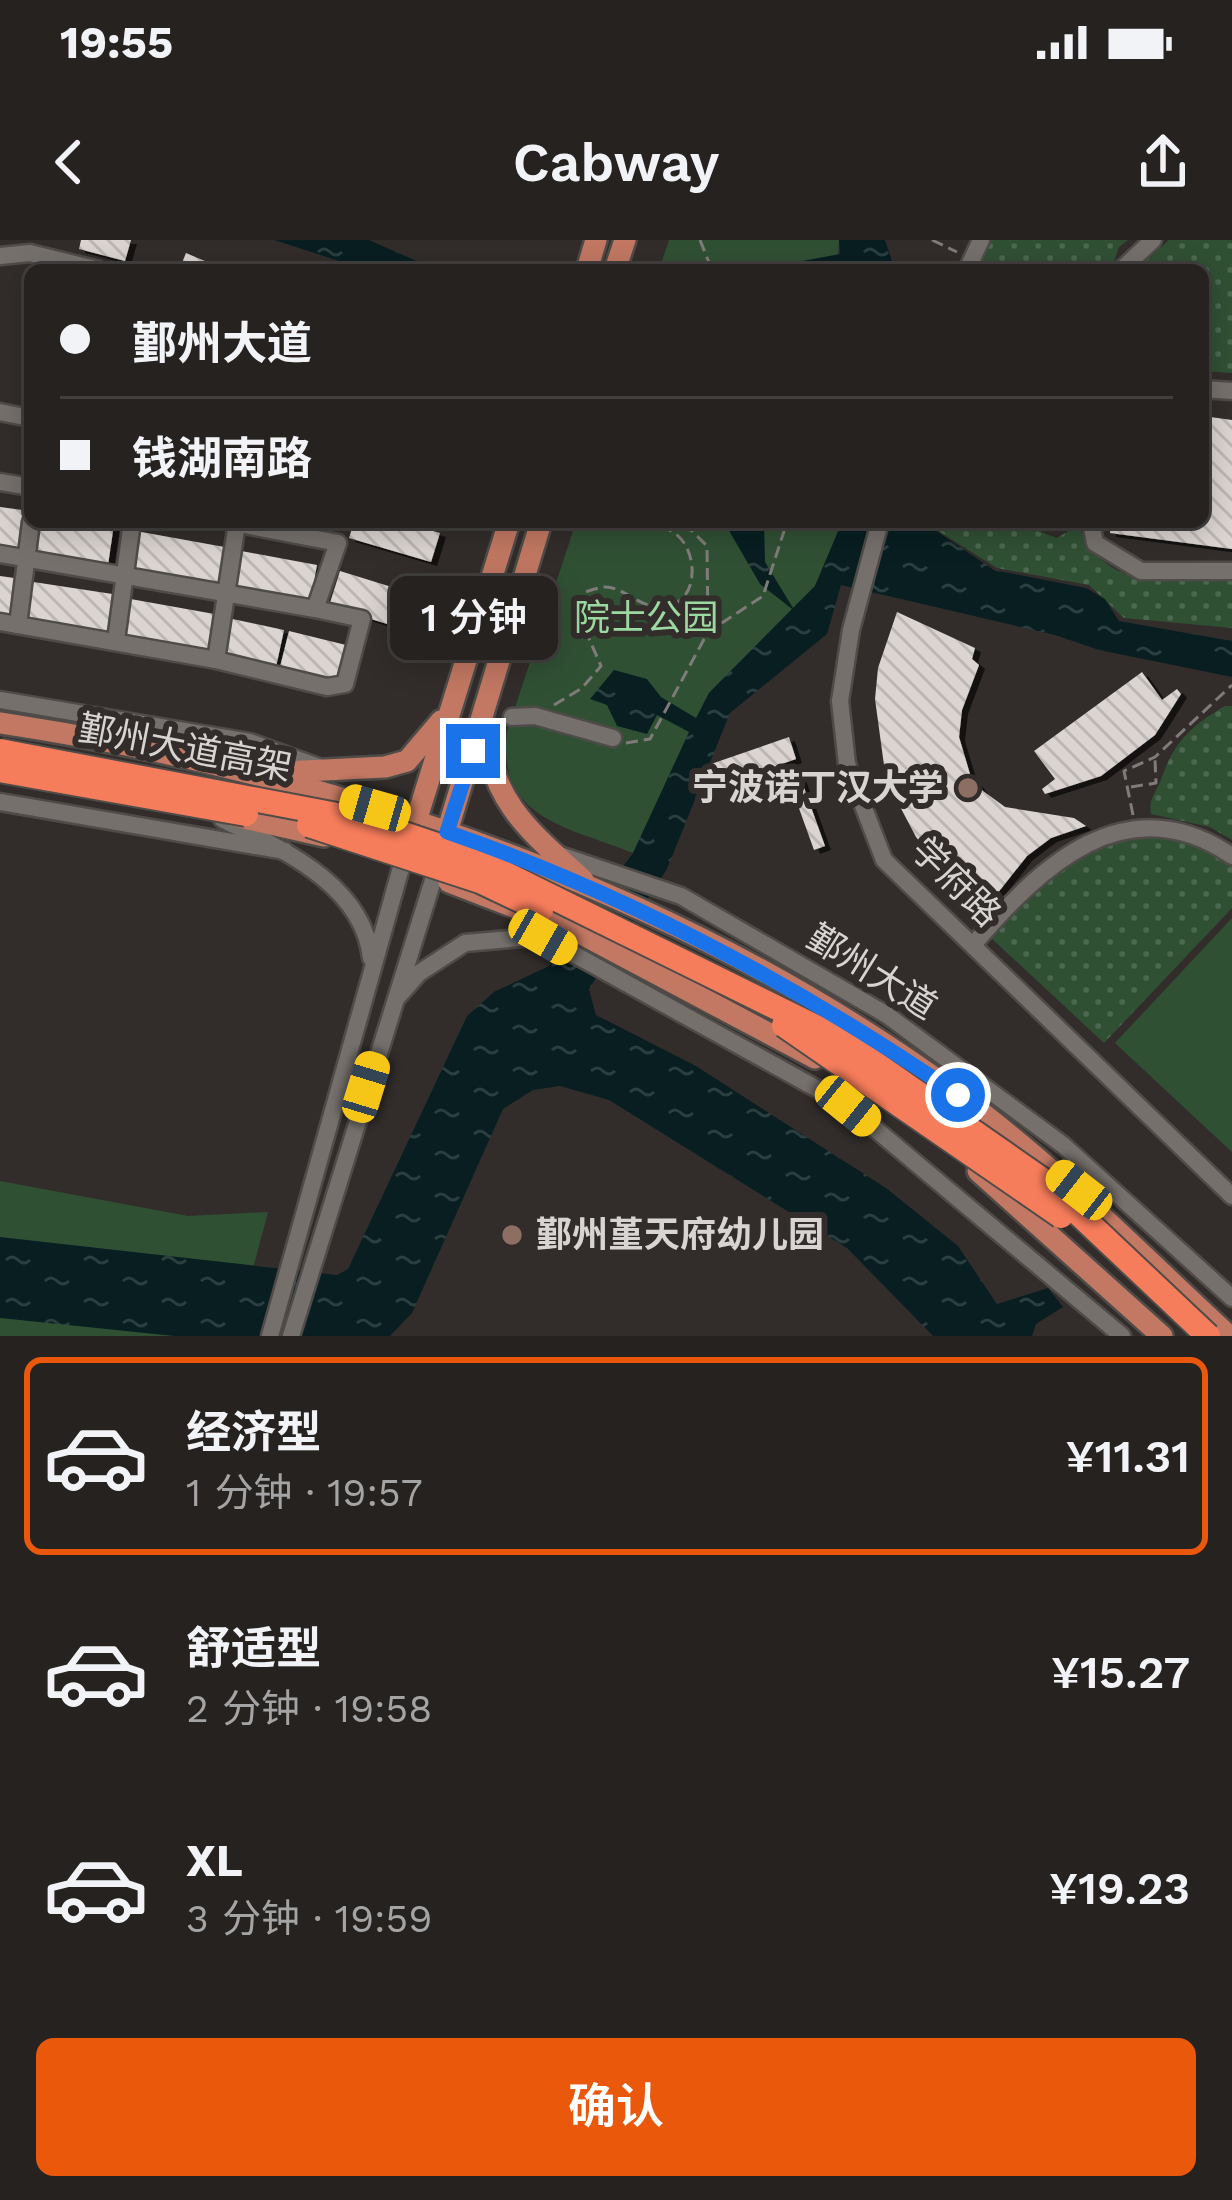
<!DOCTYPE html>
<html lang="zh">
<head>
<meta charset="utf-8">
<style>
  :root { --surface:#262220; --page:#322f2d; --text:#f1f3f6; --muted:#a4a4a5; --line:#423f3e; --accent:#ea580c }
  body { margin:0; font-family:"Work Sans","Noto Sans SC",sans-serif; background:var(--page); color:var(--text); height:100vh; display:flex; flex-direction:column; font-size:45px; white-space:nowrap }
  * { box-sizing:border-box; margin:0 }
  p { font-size:39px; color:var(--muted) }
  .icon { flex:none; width:66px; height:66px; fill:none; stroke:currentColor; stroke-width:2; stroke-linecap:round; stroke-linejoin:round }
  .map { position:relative; height:1096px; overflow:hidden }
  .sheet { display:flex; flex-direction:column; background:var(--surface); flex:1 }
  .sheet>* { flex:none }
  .banner { position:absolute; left:24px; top:24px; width:1185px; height:264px; border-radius:18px; box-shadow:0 6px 30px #0003,0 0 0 3px var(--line); display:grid; align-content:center; height:264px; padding:0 36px; background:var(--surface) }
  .end { position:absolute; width:54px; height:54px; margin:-27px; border:15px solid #1a73e8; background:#fff; box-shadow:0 0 0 6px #fff }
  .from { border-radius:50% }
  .bubble { position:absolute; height:84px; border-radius:18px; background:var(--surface); box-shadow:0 6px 30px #0003,0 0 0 3px var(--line); font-size:39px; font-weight:600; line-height:84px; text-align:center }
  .car { position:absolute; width:36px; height:72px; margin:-36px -18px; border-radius:15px; box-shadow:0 0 9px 3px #0007; background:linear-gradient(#f5c518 24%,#345 0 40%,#f5c518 0 76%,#345 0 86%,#f5c518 0) }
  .banner b { display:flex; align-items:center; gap:42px; height:114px; font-size:45px }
  .banner b+b { border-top:3px solid var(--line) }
  .banner i { width:30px; height:30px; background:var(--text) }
  ul { padding:21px 0 0; list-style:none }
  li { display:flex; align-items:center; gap:36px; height:198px; margin:0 24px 18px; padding:0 12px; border:6px solid transparent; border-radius:18px }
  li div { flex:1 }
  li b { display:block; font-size:45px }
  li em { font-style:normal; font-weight:600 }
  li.selected { border-color:var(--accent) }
  li>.icon { width:108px; height:108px; stroke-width:1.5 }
  .cta { display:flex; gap:24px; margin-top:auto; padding:24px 36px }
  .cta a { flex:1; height:138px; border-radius:18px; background:var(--accent); color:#fff; font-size:48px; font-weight:600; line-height:138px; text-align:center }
  .status { display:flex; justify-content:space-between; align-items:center; height:84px; padding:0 60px; background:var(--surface); direction:ltr }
  .status svg { height:33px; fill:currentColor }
  header { display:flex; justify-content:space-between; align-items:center; height:156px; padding:0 36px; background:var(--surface); font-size:54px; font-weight:600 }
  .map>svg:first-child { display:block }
  .grass { fill:url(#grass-dots) }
  .park { fill:#305034 }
  .water { fill:url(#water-ripples) }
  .building { fill:url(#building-back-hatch); filter:url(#shadow) }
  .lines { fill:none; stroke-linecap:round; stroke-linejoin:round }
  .minor-casing { stroke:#4f4b48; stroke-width:21 }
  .major-casing { stroke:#4f4b48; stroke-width:26 }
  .path { stroke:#7f7b79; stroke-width:3; stroke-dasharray:12 6; stroke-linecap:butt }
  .minor { stroke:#75706c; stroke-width:16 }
  .major { stroke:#c27862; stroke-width:21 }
  .highway-bridge-casing { stroke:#4f4b48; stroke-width:28; stroke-linecap:butt }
  .highway-bridge { stroke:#f67d5b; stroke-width:24 }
  .route { stroke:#1a73e8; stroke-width:15 }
  .education-dot { fill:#8d6e63; stroke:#322d2b; stroke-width:4.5 }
  .labels { text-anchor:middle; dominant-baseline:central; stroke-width:12; stroke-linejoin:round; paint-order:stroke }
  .park-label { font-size:36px; fill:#9bd9a1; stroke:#322d2b }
  .street-label { font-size:36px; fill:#d7d4d2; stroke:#322d2b }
  .poi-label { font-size:36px; font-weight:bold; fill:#d7d4d2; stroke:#322d2b; text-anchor:end }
</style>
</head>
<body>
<div class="status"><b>19:55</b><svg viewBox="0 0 49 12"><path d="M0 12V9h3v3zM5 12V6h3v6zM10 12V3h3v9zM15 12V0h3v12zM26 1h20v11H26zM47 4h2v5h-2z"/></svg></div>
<header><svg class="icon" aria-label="back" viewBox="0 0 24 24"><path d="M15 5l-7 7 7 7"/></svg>Cabway<svg class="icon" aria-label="share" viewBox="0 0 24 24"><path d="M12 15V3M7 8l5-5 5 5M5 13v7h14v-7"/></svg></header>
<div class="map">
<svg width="1232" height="1096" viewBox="0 0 1232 1096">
  <defs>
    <pattern id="grass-dots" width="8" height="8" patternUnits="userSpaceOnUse" patternTransform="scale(3)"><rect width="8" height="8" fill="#305034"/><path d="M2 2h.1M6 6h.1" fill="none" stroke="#4d6850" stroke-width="1.8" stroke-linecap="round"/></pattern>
    <pattern id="water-ripples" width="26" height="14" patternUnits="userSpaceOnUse" patternTransform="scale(3)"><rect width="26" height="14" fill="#081e21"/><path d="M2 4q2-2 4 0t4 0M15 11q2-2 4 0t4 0" fill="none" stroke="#2b3e40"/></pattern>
    <pattern id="building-back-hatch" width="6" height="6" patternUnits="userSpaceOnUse" patternTransform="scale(3)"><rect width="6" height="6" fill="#dbd4d1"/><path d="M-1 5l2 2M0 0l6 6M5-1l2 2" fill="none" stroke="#bcb6b4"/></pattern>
    <filter id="shadow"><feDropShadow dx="6" dy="4" stdDeviation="0" flood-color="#0009"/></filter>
  </defs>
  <rect width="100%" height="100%" fill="#322d2b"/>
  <g class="grass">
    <polygon points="990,0 1128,0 1119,7 1111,30 976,30"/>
    <polygon points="1169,0 1232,0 1232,133 1203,131 1203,30 1136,30"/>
    <path d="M924,282H1013L1057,298L1078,285C1109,355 1167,340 1232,338V388L1124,378L1089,345L997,328Z"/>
    <path d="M1225,466H1232V600L1210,587L1151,574C1148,558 1157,552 1162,537C1174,502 1192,485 1225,466Z"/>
    <polygon points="1171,596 1218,611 1232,622 1232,668 1104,803 989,696 1039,640 1115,598"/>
  </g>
  <g class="park">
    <polygon points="669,0 839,0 837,30 659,30"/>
    <path d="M576,282H842L815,346L709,453L633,613C568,587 496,579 507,492Z"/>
    <polygon points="1232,678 1232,912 1115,803"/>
    <polygon points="0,941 188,976 268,972 235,1096 0,1096"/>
  </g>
  <g class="water">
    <polygon points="274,0 369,0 437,30 367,30"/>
    <polygon points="839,0 885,0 895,30 754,30 840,14"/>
    <polygon points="724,282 764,282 765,322 793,368 815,346 842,282 912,282 935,290 994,330 1086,348 1105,359 1119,381 1232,401 1232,437 1099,410 1055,395 841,345 827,394 730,473 667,629 589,749 596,775 696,826 886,948 958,1006 997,1064 1048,1048 1063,1067 1036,1084 1032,1096 933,1096 847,1008 609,860 560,846 533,850 503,869 412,1073 390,1096 174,1096 0,1078 0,997 337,1035 348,1029 467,776 494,752 549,726 633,613 689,492 657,475 647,494 617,486 607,465 590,459 614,430 647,439 661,457 696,478 709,453 792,369 760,344"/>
  </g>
  <g class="building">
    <polygon points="81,0 131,0 125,21 79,9"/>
    <polygon points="186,13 226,30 179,30"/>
    <polygon points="1203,176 1232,180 1232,309 1110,293 1111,282 1203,282"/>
    <polygon points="0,267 30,271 24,311 0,308"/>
    <polygon points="34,282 114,284 108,325 29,313"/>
    <polygon points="354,282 403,282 440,293 431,322 349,298"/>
    <polygon points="136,291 230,308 223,347 128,329"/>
    <polygon points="236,310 317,325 310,363 229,348"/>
    <polygon points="340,331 424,357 413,392 329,366"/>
    <polygon points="0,336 22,339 16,379 0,377"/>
    <polygon points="27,341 119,355 113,394 21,379"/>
    <polygon points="125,358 220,375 213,414 118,396"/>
    <polygon points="897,372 975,408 972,419 979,425 962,470 959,497 970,534 983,551 1005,567 1074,578 1086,586 1051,598 1027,616 989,664 939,625 916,597 886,540 875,459 878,428"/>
    <polygon points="228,378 284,390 276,427 220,415"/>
    <polygon points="289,391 346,405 337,441 280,427"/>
    <polygon points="1142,432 1162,460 1177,449 1181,454 1155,495 1101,536 1045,554 1042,549 1055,539 1034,511"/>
    <polygon points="789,497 796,519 719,546 711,524"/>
    <polygon points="798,531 825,606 814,610 787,535"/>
  </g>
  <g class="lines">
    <g class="minor-casing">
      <g id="minor">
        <polyline points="0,16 30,13 99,30"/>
        <polyline points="967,30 981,0"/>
        <polyline points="1121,30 1153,0"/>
        <polyline points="1203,149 1232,151"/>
        <polyline points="0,172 30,178"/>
        <polyline points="0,242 30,247"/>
        <polyline points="880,282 851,390 840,461 847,524 884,620 1232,956"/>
        <polyline points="1091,282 1095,303 1141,331 1232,331"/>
        <polyline points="0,314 315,369 338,303 229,282"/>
        <polyline points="0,382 216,420 327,447 345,444 362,379 315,369"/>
        <polyline points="18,385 31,282"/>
        <polyline points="116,400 132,282"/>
        <polyline points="216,420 237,283"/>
        <polyline points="0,460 250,502 319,527"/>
        <polyline points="512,477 535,476 613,498"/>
        <polyline points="0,562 285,611"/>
        <path d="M222,579C281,609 363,644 371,718"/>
        <polyline points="557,614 681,656 887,775 1063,905 1232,1058"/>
        <polyline points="543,697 848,866 1122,1096"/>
        <path d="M973,705C1039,628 1125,543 1232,616"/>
        <polyline points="396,759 419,733 465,703 553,695"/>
        <polyline points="270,1096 402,624"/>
        <polyline points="291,1096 434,637"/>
      </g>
    </g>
    <g class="major-casing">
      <g id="major">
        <polyline points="587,30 596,0"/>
        <polyline points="615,30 625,0"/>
        <path d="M0,483C338,534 680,651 957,854C1056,927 1139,1013 1229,1096"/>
        <path d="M484,491C494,565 531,592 583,640"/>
        <polyline points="264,533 385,527 407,521 441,481"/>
        <polyline points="231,575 324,596"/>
        <polyline points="413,591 509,282"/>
        <polyline points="444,602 541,282"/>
        <polyline points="449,642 574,690 815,818"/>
        <polyline points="978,931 1162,1096"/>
      </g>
    </g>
    <g class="path">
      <polyline points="700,0 712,30"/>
      <polyline points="932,0 957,12"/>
      <polyline points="664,286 691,290 707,306 708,390"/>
      <path d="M554,465L582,448L601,426L576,369L586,352C588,351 601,347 604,347C624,346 640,370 665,367C695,362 697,327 686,306C677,290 663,287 647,282"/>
      <polyline points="626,503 650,499 708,392 763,356 787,282"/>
      <polyline points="1131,547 1156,543 1155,519"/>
      <polyline points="1133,575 1124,531 1155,517 1232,445"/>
    </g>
    <use href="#minor" class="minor"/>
    <use href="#major" class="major"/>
    <g class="highway-bridge-casing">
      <g id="highway-bridge">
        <polyline points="0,511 363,580 469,616 840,799 1044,941 1208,1096"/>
        <polyline points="0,530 246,574"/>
        <polyline points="309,585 480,641 541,670"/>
        <polyline points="784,785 1061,976"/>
      </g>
    </g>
    <use href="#highway-bridge" class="highway-bridge"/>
  </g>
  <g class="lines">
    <path class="route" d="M473,511L447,592C628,654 800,747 958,855"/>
  </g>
  <g class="education-dot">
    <circle cx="968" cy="548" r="12"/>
    <circle cx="512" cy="995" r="12"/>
  </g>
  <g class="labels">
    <g class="park-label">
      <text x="646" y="378">院士公园</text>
    </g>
    <g class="street-label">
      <text transform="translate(185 508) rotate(11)">鄞州大道高架</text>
      <text transform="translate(956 642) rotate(45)">学府路</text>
      <text transform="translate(872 732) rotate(32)">鄞州大道</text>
    </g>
    <g class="poi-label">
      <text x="944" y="548">宁波诺丁汉大学</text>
      <text x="536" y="995" text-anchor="start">鄞州堇天府幼儿园</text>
    </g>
  </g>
</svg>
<i class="end from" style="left:958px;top:855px"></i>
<i class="end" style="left:473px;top:511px"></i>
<div class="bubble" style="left:390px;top:336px;width:168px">1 分钟</div>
<i class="car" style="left:375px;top:568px;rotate:286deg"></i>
<i class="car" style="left:543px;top:697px;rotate:120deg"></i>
<i class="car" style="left:366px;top:847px;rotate:17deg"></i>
<i class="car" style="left:848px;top:866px;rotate:129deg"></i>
<i class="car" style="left:1079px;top:950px;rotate:308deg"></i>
<div class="banner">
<b><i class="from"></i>鄞州大道</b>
<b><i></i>钱湖南路</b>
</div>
</div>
<section class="sheet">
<ul>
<li class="selected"><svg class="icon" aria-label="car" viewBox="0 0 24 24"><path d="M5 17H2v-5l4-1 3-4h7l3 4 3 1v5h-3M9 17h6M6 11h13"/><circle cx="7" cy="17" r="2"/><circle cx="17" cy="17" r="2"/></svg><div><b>经济型</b><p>1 分钟 · 19:57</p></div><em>¥11.31</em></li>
<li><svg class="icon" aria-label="car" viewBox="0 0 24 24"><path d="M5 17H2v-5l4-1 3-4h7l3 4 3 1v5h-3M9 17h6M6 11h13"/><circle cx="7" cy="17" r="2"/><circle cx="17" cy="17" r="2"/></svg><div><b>舒适型</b><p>2 分钟 · 19:58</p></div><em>¥15.27</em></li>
<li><svg class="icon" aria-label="car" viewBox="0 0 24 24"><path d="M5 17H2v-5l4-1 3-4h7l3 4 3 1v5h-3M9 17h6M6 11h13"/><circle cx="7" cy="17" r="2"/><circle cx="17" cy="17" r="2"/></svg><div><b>XL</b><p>3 分钟 · 19:59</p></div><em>¥19.23</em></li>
</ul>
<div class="cta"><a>确认</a></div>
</section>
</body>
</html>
